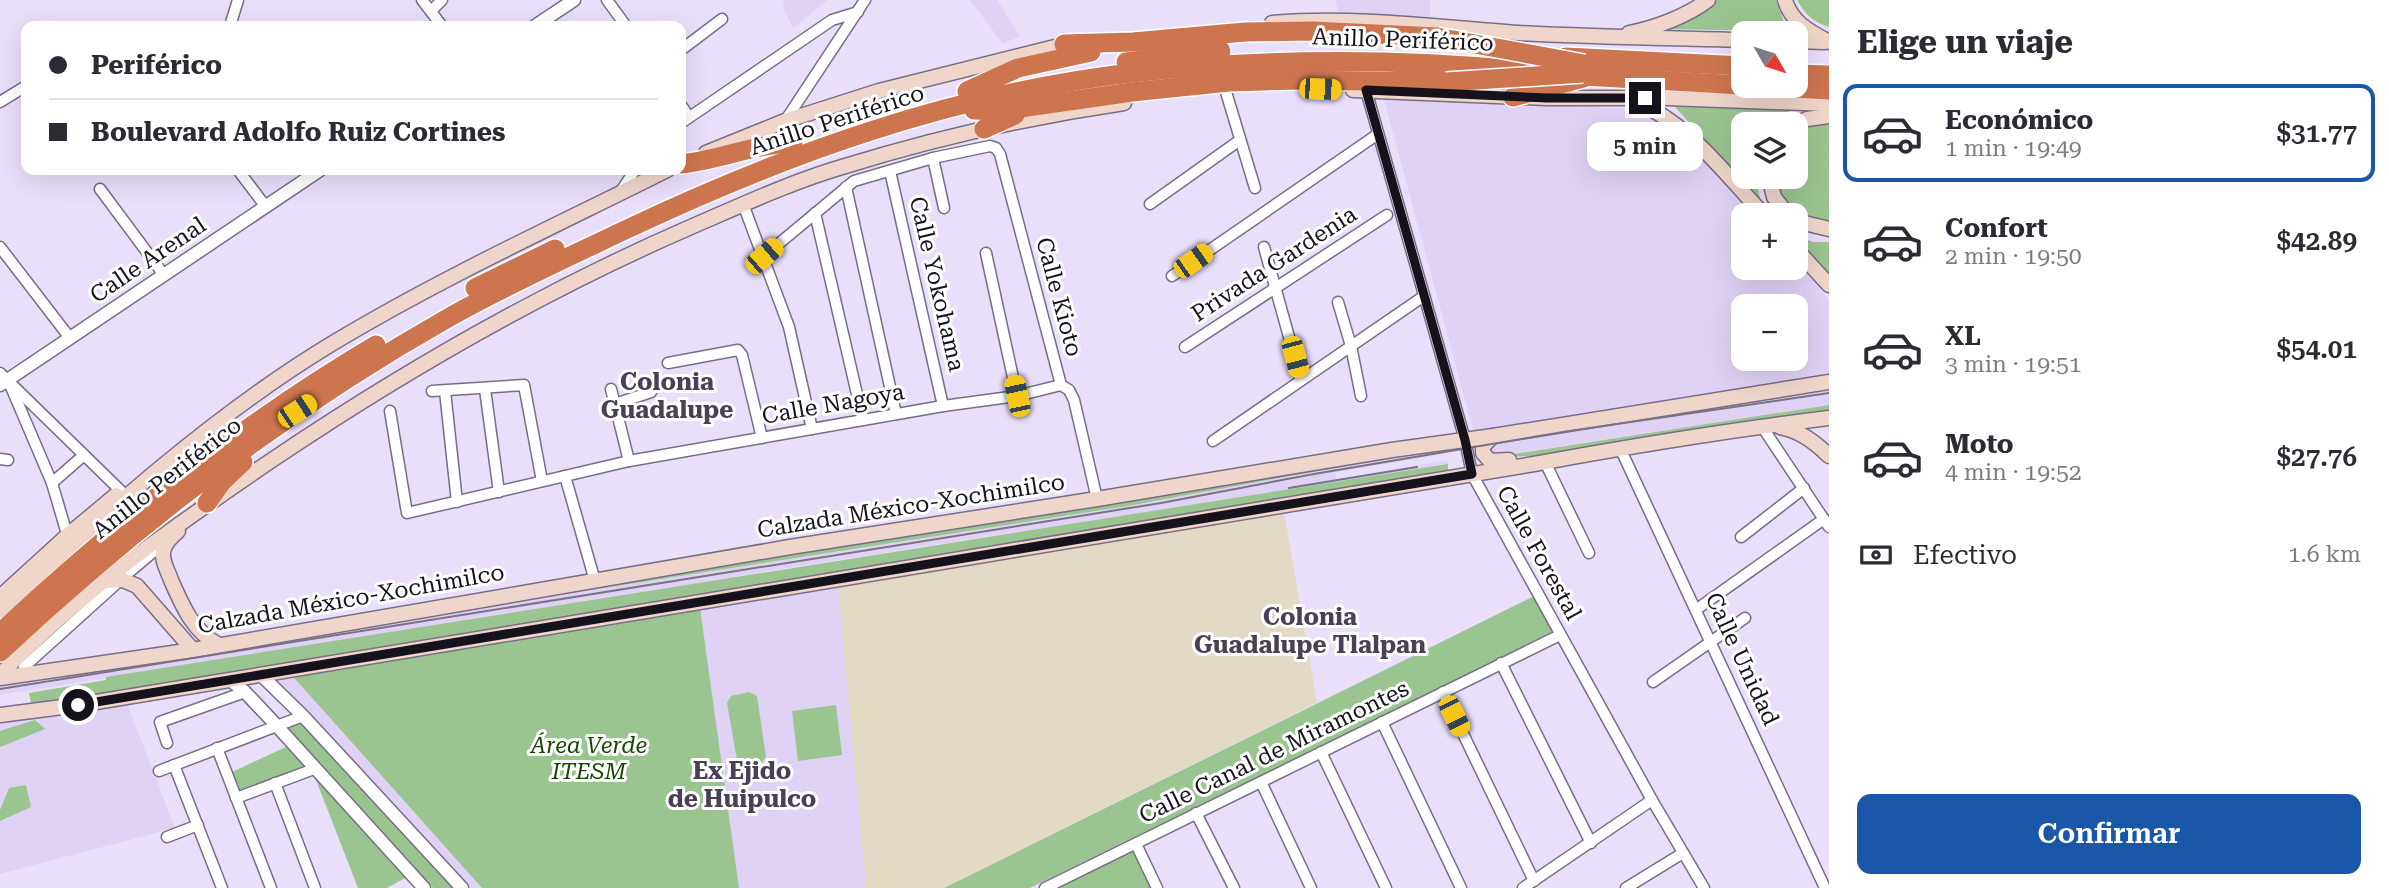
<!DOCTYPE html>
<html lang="es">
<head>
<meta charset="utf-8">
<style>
  :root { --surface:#fff; --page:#f2f2f3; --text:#2b2b33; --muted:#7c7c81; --line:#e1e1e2; --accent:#1b57a8 }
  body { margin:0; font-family:"Roboto Serif",serif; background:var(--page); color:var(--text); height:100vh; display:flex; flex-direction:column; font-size:26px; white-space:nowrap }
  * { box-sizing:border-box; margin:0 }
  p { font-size:23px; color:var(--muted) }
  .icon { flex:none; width:38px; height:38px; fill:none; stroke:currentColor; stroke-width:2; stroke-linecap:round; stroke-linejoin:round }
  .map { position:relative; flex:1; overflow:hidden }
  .panel { display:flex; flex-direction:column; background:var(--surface); width:560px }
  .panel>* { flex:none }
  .banner { position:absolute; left:21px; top:21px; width:665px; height:154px; border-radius:14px; box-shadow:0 7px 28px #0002; display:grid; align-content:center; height:154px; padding:0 28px; background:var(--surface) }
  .needle { width:46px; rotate:129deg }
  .fabs { position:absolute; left:1731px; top:21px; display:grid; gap:14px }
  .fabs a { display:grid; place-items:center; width:77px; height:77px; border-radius:14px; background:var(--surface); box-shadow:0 7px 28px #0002; font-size:35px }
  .end { position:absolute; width:32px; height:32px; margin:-16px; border:9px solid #15121b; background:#fff; box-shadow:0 0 0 4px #fff }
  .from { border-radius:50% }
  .bubble { position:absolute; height:49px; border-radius:14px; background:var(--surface); box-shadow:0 7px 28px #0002; font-size:23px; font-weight:600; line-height:49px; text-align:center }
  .car { position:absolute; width:21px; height:42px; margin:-21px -10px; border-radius:9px; box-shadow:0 0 5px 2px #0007; background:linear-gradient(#f5c518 24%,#345 0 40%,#f5c518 0 76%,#345 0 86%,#f5c518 0) }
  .banner b { display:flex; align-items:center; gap:24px; height:66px; font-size:26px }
  .banner b+b { border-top:2px solid var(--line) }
  .banner i { width:18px; height:18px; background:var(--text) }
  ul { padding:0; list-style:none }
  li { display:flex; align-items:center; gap:21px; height:98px; margin:0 14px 10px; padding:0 14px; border:4px solid transparent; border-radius:14px }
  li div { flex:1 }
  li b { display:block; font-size:26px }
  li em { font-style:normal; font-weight:600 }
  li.selected { border-color:var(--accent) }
  li>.icon { width:63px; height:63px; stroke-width:1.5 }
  h2 { padding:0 28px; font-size:32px; line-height:84px }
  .pay { display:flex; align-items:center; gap:18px; height:77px; padding:0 28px; font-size:26px }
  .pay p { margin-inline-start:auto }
  .cta { display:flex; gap:14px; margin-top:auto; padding:14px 28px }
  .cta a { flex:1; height:80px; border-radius:14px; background:var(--accent); color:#fff; font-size:28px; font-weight:600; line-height:80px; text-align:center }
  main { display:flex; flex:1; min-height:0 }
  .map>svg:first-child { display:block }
  .commercial { fill:#e3dac5 }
  .built { fill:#dfd2f5; fill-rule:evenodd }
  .green { fill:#9bc590 }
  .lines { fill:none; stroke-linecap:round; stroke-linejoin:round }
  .minor-casing { stroke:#776e86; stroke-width:13 }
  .tertiary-casing { stroke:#776e86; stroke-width:15 }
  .secondary-casing { stroke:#776e86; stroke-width:17 }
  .motorway-casing { stroke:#fff; stroke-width:22 }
  .minor { stroke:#fff; stroke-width:10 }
  .tertiary { stroke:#fff; stroke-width:12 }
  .secondary { stroke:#f0d6ca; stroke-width:14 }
  .motorway { stroke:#cd754e; stroke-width:19 }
  .tram { stroke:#797385; stroke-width:2 }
  .motorway-bridge-casing { stroke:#fff; stroke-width:22; stroke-linecap:butt }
  .motorway-bridge { stroke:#cd754e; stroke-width:19 }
  .route { stroke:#15121b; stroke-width:9 }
  .labels { text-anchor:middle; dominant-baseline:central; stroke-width:6; stroke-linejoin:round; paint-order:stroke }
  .street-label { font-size:23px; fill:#15121b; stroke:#fff }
  .park-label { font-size:23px; font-style:italic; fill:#144800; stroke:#fff }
  .neighbourhood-label { font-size:24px; font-weight:bold; fill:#494057; stroke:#fff }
</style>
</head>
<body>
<main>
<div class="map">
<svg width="1829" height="888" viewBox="0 0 1829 888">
  <rect width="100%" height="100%" fill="#eadffb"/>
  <polygon class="commercial" points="1283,506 1317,702 944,888 866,888 837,579"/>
  <g class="built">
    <polygon points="784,0 828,0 793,28 783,8"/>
    <polygon points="970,0 997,0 1020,36 1003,44"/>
    <polygon points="1335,0 1430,0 1430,19 1341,20"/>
    <path d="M1383,96L1634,109L1666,124L1701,152L1756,215H1743V268H1796V261L1829,299V372L1822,376L1475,437ZM1743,306H1796V359H1743Z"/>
    <polygon points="1829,390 1829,405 1491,457 1488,442"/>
    <polygon points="1446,449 1446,453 1443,454 1335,472 1337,480 1447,460 1448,464 1334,483 907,549 0,695 0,685 30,680 31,683 432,615 1128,506 1261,480"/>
    <polygon points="837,579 866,888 462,888 261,675"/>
    <polygon points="125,698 175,828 0,874 0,725 17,719"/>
  </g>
  <g class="green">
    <polygon points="1717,0 1776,0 1784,22 1791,31 1652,29 1706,8"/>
    <path d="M1797,0H1829V27C1813,22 1805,14 1797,0Z"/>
    <polygon points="1675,107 1792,109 1773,124 1743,124 1743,177 1755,177 1761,202"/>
    <path d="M1829,123V220C1797,223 1783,205 1775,177H1796V133L1810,126Z"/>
    <polygon points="1796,236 1813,242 1829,242 1829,274"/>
    <path d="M1829,405V416L1537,457C1520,453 1504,462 1488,458Z"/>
    <polygon points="1448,464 1448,470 1367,484 1356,488 32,708 29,693 106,680 106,677"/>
    <polygon points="1348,465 1128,506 432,615 829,547"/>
    <polygon points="1534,596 1553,632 1030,888 944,888"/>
    <polygon points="700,608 739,888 482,888 289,672"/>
    <polygon points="749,692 757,696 766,757 762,762 745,766 737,760 727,703 731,696"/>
    <polygon points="836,705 842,755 798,761 792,711"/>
    <polygon points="35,720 45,729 0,747 0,731"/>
    <polygon points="300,722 457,888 433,888 286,728"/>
    <polygon points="286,747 306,767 238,792 232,772"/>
    <polygon points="314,775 407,877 387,888 358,888"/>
    <polygon points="26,785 31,807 0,821 0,810 9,788"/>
    <polygon points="1135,848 1155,888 1052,888"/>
  </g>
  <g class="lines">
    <g class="minor-casing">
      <g id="minor">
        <polyline points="422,0 442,26"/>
        <polyline points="607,0 626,26"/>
        <polyline points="431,11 442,0"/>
        <polyline points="230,26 238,0"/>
        <polyline points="681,50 722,19"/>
        <polyline points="1366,90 1465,440 1472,474 1652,800 1704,888"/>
        <polyline points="1226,92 1255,188"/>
        <polyline points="0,102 26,86"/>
        <polyline points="681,105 689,117"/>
        <polyline points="785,121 865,0"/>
        <polyline points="681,123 832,20 858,12"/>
        <polyline points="933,158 944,208"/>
        <polyline points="238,170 266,207"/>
        <polyline points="890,171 943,406"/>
        <polyline points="846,187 896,414"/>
        <polyline points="100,189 164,275"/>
        <polyline points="619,194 635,170"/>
        <polyline points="743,204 789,327 812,429"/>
        <polyline points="1150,204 1240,140"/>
        <polyline points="815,213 863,420"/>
        <polyline points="0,247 70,338"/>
        <polyline points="1264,247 1301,380"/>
        <polyline points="986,253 1017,396"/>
        <polyline points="764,256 854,181 933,158 990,146 996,148 1000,154 1061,385 1069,390 1074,400 1097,499"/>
        <polyline points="1172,276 1378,134"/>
        <polyline points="1338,302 1351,346 1361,396"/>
        <polyline points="1185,347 1387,215"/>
        <polyline points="668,363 738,350 742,355 762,438"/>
        <polyline points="0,373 121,491"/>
        <polyline points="8,380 52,483 69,541"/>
        <polyline points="485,389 499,492"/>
        <polyline points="611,389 629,461"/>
        <polyline points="432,391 524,385 542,481"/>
        <polyline points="445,391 457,502"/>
        <polyline points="615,404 651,392"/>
        <polyline points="390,411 407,513 629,461 943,406 1017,396 1061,385"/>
        <polyline points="1761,425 1829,527"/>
        <polyline points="1213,441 1424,296"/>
        <polyline points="1620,448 1825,888"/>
        <polyline points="0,459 8,460"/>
        <polyline points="1545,462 1589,553"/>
        <polyline points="565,476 595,581"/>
        <polyline points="52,483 84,455"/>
        <polyline points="1741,537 1804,488"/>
        <polyline points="127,574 165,542"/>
        <polyline points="1697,609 1824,519"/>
        <polyline points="1501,663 1591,843"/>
        <polyline points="23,674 24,667 115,585"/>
        <polyline points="1653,682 1745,618"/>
        <polyline points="1443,692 1534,881"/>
        <polyline points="1382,722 1461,888"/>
        <polyline points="167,743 160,722 245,692"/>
        <polyline points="217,748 271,888"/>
        <polyline points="1321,752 1386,888"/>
        <polyline points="174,765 222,888"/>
        <polyline points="159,771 303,716"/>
        <polyline points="1261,782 1311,888"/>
        <polyline points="275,783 315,888"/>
        <polyline points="236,798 314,769"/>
        <polyline points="1196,813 1234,888"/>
        <polyline points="167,837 198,825"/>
        <polyline points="1136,844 1157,888"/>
        <polyline points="1045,888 1560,635"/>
        <polyline points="1523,888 1652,800"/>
        <polyline points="1626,888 1683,853"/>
      </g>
    </g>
    <g class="tertiary-casing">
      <g id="tertiary">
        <polyline points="535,26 574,0"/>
        <polyline points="0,385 320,170"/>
        <polyline points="261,675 303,716 462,888"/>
        <polyline points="230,680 245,692 277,726 424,888"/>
      </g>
    </g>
    <g class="secondary-casing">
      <g id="secondary">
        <path d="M1785,0C1791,22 1810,32 1829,42"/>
        <path d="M1272,23C1354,16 1437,27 1518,33C1593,37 1668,38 1743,40"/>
        <path d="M1629,33C1655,28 1687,16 1708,0"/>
        <polyline points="1796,41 1824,42"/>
        <polyline points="1353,90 1547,98 1667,98 1829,104"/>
        <path d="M1634,101C1688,122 1725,174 1764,215"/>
        <polyline points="1796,124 1807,119 1829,116"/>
        <polyline points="706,153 785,121 879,91 1071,43"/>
        <polyline points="1769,177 1774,197 1788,215"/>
        <polyline points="1796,221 1829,229"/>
        <polyline points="1796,249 1829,285"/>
        <path d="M1780,427C1799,430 1816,443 1829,456"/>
        <polyline points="1493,436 1483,446 1483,453 1490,461 1509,460"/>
        <path d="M178,531C171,538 164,543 163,553C162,562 168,571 171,580C182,605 193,632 219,645"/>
        <polyline points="105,581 123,580 137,586 193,650"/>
        <polyline points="0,597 68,535 116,495"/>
        <path d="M0,611C104,514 212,416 333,343C441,278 555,226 667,170"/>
        <path d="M0,675C82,590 175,526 272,460C407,369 543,291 693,226C742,205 791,182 842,167C935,138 1028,117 1124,103"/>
        <polyline points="0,678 193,650 790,547 1097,499 1392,450 1493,436 1829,382"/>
        <path d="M0,715L78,705L1534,464C1632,446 1730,430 1829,418"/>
      </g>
    </g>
    <g class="motorway-casing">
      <g id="motorway">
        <polyline points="1064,44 1133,42 1245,32 1313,31 1437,37"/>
        <polyline points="1566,57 1743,66"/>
        <polyline points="1126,62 1221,51"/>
        <polyline points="1796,74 1829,75"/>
        <polyline points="1566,75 1829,90"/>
        <polyline points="967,91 1018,68 1091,52"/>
        <polyline points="1513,97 1583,78"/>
        <polyline points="974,110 999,111 1132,92 1229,82 1296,80 1446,82"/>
        <polyline points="984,129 1015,115"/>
        <path d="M681,164C719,160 754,144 793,143"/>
        <polyline points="475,288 555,249"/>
        <polyline points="207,503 221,483 243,462"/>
        <path d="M0,633C115,525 239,426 376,345"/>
        <path d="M0,652C137,524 285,410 448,318C505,286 564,259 623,231C785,154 952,94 1131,73C1264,58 1396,58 1529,71"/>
      </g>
    </g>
    <use href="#minor" class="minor"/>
    <use href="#tertiary" class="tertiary"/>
    <use href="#secondary" class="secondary"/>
    <use href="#motorway" class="motorway"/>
    <g class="tram">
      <polyline points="1289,488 1417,467"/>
      <polyline points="0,689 1161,503 1314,474 1569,431 1829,393"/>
    </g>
    <g class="motorway-bridge-casing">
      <g id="motorway-bridge">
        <polyline points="1437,37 1584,64"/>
        <polyline points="1446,82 1583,73"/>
      </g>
    </g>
    <use href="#motorway-bridge" class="motorway-bridge"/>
  </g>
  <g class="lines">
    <polyline class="route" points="78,705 1472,474 1465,440 1366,90 1547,98 1645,98"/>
  </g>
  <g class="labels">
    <g class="street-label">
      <text transform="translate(1403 40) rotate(2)">Anillo Periférico</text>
      <text transform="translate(837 120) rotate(-18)">Anillo Periférico</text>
      <text transform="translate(148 260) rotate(-34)">Calle Arenal</text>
      <text transform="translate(1274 264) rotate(-33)">Privada Gardenia</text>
      <text transform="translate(937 284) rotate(77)">Calle Yokohama</text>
      <text transform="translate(1059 297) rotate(75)">Calle Kioto</text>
      <text transform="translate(833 404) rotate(-10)">Calle Nagoya</text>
      <text transform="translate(167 478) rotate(-38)">Anillo Periférico</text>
      <text transform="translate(911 506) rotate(-9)">Calzada México-Xochimilco</text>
      <text transform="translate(1539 553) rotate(61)">Calle Forestal</text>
      <text transform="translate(351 599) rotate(-10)">Calzada México-Xochimilco</text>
      <text transform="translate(1742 659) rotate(65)">Calle Unidad</text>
      <text transform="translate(1274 752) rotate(-26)">Calle Canal de Miramontes</text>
    </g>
    <g class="park-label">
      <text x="589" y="745">Área Verde<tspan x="589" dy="26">ITESM</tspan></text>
    </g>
    <g class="neighbourhood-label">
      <text x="667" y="382">Colonia<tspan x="667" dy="28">Guadalupe</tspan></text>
      <text x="1310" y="617">Colonia<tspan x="1310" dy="28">Guadalupe Tlalpan</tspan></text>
      <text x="742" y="771">Ex Ejido<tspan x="742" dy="28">de Huipulco</tspan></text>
    </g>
  </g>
</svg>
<div class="fabs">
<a><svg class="needle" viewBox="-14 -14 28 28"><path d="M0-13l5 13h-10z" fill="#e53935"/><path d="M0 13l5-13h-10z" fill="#7c7c81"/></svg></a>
<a><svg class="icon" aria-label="layers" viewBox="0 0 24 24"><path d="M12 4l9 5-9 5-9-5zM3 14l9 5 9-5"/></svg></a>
<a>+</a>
<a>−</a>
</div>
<i class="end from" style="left:78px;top:705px"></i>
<i class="end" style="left:1645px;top:98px"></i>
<div class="bubble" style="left:1587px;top:122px;width:116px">5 min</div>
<i class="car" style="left:1320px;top:89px;rotate:92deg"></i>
<i class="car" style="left:764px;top:256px;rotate:49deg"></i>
<i class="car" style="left:1193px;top:261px;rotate:55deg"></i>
<i class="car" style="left:1295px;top:357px;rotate:165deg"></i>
<i class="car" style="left:1017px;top:396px;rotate:348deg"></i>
<i class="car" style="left:297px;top:411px;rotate:57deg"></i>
<i class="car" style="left:1454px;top:716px;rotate:154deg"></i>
<div class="banner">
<b><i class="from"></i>Periférico</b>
<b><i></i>Boulevard Adolfo Ruiz Cortines</b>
</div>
</div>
<section class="panel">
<h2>Elige un viaje</h2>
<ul>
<li class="selected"><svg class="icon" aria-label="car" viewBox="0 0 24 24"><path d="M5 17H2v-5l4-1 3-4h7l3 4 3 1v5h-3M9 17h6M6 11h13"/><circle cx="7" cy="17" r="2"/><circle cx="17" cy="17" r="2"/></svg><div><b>Económico</b><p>1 min · 19:49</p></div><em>$31.77</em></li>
<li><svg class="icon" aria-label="car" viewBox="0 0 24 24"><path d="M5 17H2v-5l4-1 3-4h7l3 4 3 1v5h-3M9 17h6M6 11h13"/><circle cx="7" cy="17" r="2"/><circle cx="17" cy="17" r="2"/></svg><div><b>Confort</b><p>2 min · 19:50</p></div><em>$42.89</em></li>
<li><svg class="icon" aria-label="car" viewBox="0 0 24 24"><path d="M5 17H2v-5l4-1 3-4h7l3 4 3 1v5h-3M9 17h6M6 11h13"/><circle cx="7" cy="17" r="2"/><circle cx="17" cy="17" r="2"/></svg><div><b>XL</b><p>3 min · 19:51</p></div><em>$54.01</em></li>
<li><svg class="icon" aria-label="car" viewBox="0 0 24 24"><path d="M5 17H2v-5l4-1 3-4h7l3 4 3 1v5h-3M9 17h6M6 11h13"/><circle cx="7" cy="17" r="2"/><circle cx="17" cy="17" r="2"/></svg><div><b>Moto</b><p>4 min · 19:52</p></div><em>$27.76</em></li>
</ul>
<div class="pay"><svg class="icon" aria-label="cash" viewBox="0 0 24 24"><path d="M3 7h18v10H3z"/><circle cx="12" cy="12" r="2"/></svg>Efectivo<p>1.6 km</p></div>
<div class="cta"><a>Confirmar</a></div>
</section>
</main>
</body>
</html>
